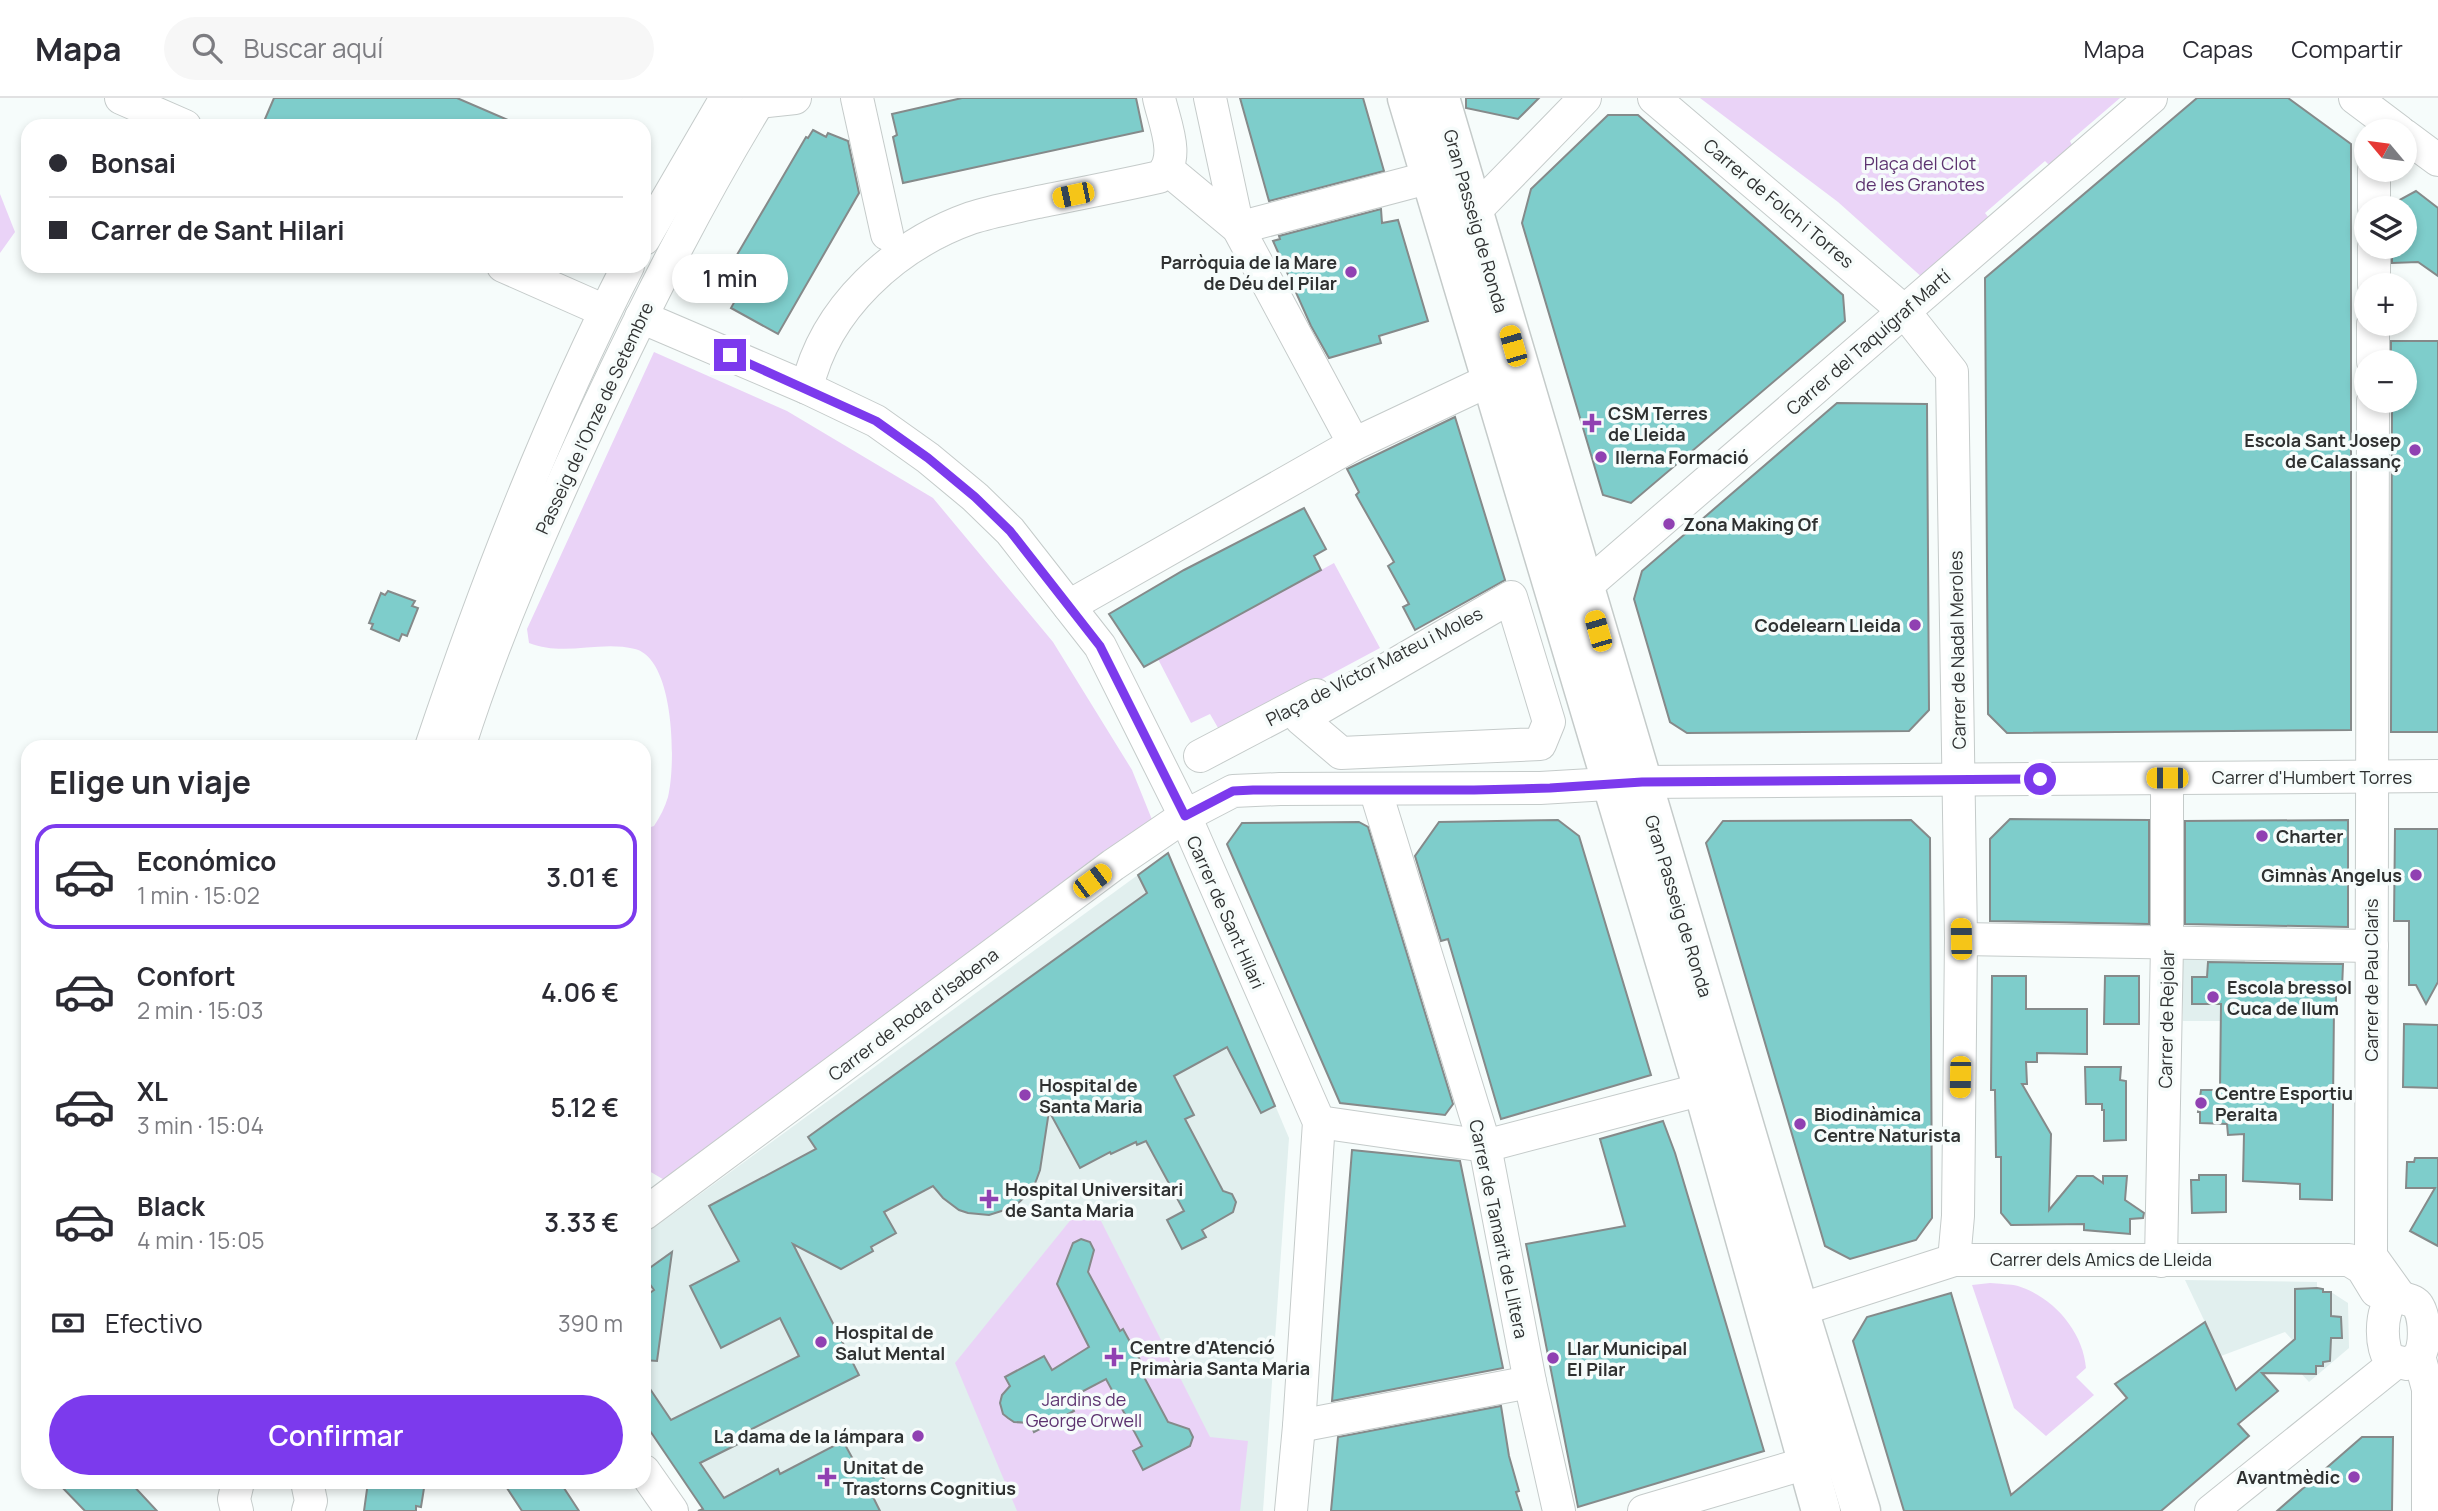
<!DOCTYPE html>
<html lang="es">
<head>
<meta charset="utf-8">
<style>
  :root { --surface:#fff; --page:#f7f7f7; --text:#2b2b33; --muted:#7c7c81; --line:#e1e1e2; --accent:#7c3aed }
  body { margin:0; font-family:Manrope,sans-serif; background:var(--page); color:var(--text); height:100vh; display:flex; flex-direction:column; font-size:26px; white-space:nowrap }
  * { box-sizing:border-box; margin:0 }
  p { font-size:23px; color:var(--muted) }
  .icon { flex:none; width:38px; height:38px; fill:none; stroke:currentColor; stroke-width:2; stroke-linecap:round; stroke-linejoin:round }
  .map { position:relative; flex:1; overflow:hidden }
  .panel { position:absolute; left:21px; top:642px; width:630px; height:749px; display:flex; flex-direction:column; background:var(--surface); border-radius:21px; box-shadow:0 4px 10px #0003 }
  .panel>* { flex:none }
  .banner { position:absolute; left:21px; top:21px; width:630px; height:154px; border-radius:21px; box-shadow:0 4px 10px #0003; display:grid; align-content:center; height:154px; padding:0 28px; background:var(--surface) }
  .needle { width:46px; rotate:299deg }
  .controls { position:absolute; left:2354px; top:21px; display:grid; gap:14px }
  .controls a { display:grid; place-items:center; width:63px; height:63px; border-radius:50%; background:var(--surface); box-shadow:0 4px 10px #0003; font-size:35px }
  .end { position:absolute; width:32px; height:32px; margin:-16px; border:9px solid #7c3aed; background:#fff; box-shadow:0 0 0 4px #fff }
  .from { border-radius:50% }
  .bubble { position:absolute; height:49px; border-radius:24px; background:var(--surface); box-shadow:0 4px 10px #0003; font-size:23px; font-weight:600; line-height:49px; text-align:center }
  .car { position:absolute; width:21px; height:42px; margin:-21px -10px; border-radius:9px; box-shadow:0 0 5px 2px #0007; background:linear-gradient(#f5c518 24%,#345 0 40%,#f5c518 0 76%,#345 0 86%,#f5c518 0) }
  .banner b { display:flex; align-items:center; gap:24px; height:66px; font-size:26px }
  .banner b+b { border-top:2px solid var(--line) }
  .banner i { width:18px; height:18px; background:var(--text) }
  ul { padding:0; list-style:none }
  li { display:flex; align-items:center; gap:21px; height:105px; margin:0 14px 10px; padding:0 14px; border:4px solid transparent; border-radius:21px }
  li div { flex:1 }
  li b { display:block; font-size:26px }
  li em { font-style:normal; font-weight:600 }
  li.active { border-color:var(--accent) }
  li>.icon { width:63px; height:63px; stroke-width:1.5 }
  h2 { padding:0 28px; font-size:32px; line-height:84px }
  .pay { display:flex; align-items:center; gap:18px; height:77px; padding:0 28px; font-size:26px }
  .pay p { margin-inline-start:auto }
  .primary-button { display:flex; gap:14px; margin-top:auto; padding:14px 28px }
  .primary-button a { flex:1; height:80px; border-radius:42px; background:var(--accent); color:#fff; font-size:28px; font-weight:600; line-height:80px; text-align:center }
  header { display:flex; align-items:center; gap:42px; box-sizing:border-box; height:98px; padding:0 35px; background:var(--surface); border-bottom:2px solid var(--line) }
  header strong { font-size:33px }
  nav { display:flex; gap:38px; margin-inline-start:auto; font-size:24px }
  .search { width:490px; height:63px; background:var(--page); display:flex; align-items:center; gap:18px; box-sizing:border-box; padding:0 24px; border-radius:38px; color:var(--muted); font-size:26px }
  .map>svg:first-child { display:block }
  .built { fill:#e1efee }
  .green { fill:#ead3f7 }
  .building { fill:#7ecdcb; stroke:#858a8a; stroke-width:2 }
  .lines { fill:none; stroke-linecap:round; stroke-linejoin:round }
  .minor-casing { stroke:#c5cbca; stroke-width:34 }
  .major-casing { stroke:#c5cbca; stroke-width:41 }
  .minor { stroke:#fff; stroke-width:32 }
  .major { stroke:#fff; stroke-width:38 }
  .route { stroke:#7c3aed; stroke-width:9 }
  .poi-dot { fill:#9041b2; stroke:#f6fcfb; stroke-width:2.5 }
  .labels { text-anchor:middle; dominant-baseline:central; stroke-width:7; stroke-linejoin:round; paint-order:stroke }
  .park-label { font-size:18px; fill:#5d3370; stroke:#f6fcfb }
  .street-label { font-size:18px; fill:#2f3131; stroke:#f6fcfb }
  .poi-label { font-size:18px; font-weight:bold; fill:#2f3131; stroke:#f6fcfb; text-anchor:start }
</style>
</head>
<body>
<header>
<strong>Mapa</strong>
<div class="search"><svg class="icon" aria-label="search" viewBox="0 0 24 24"><circle cx="10" cy="10" r="6"/><path d="M15 15l6 6"/></svg>Buscar aquí</div>
<nav><a>Mapa</a><a>Capas</a><a>Compartir</a></nav>
</header>
<div class="map">
<svg width="2438" height="1413" viewBox="0 0 2438 1413">
  <rect width="100%" height="100%" fill="#f6fcfb"/>
  <g class="built">
    <polygon points="1168,755 1289,1040 1263,1413 704,1413 644,1324 644,1137"/>
    <polygon points="2183,859 2245,860 2243,923 2183,923"/>
    <polygon points="2185,1182 2317,1184 2317,1191 2323,1191 2323,1194 2331,1194 2348,1205 2349,1250 2309,1284 2295,1269 2295,1245 2285,1234 2221,1258"/>
  </g>
  <g class="green">
    <polygon points="1700,0 2120,0 2070,43 2072,47 2049,67 2045,63 1985,115 1996,129 1924,181 1838,104"/>
    <polygon points="0,96 15,134 0,155"/>
    <path d="M654,254L787,313L933,400L1053,544L1132,672L1155,729L666,1083L644,1070V731L654,728C660,719 665,709 668,699C676,666 675,561 635,551C599,542 565,559 529,545L527,531Z"/>
    <polygon points="1334,465 1380,550 1221,635 1210,616 1191,625 1158,561"/>
    <polygon points="1077,1114 1099,1119 1210,1339 1248,1343 1240,1413 1017,1413 955,1265"/>
    <path d="M1990,1185C1999,1186 2010,1186 2018,1188C2053,1199 2083,1233 2086,1270L2076,1279L2094,1297L2046,1338L2014,1310L1972,1187Z"/>
  </g>
  <g class="building">
    <polygon points="274,0 457,0 522,28 262,28"/>
    <polygon points="962,0 1136,0 1143,33 903,85 893,39 897,37 892,16"/>
    <polygon points="1240,0 1363,0 1384,73 1269,103"/>
    <polygon points="1466,0 1539,0 1518,21 1466,10"/>
    <polygon points="2197,0 2288,0 2351,46 2351,632 2007,635 1988,616 1985,180"/>
    <polygon points="1608,17 1638,17 1843,197 1845,223 1631,405 1603,397 1522,125 1531,91"/>
    <polygon points="813,32 826,39 828,35 848,43 859,95 778,236 731,210 736,201 717,191 806,39 808,40"/>
    <polygon points="2416,93 2438,110 2438,178 2418,164 2392,165 2392,149 2404,149 2404,110 2392,110 2392,106"/>
    <polygon points="1381,111 1382,125 1398,122 1428,223 1379,238 1381,245 1329,260 1311,228 1273,143 1280,141 1279,138"/>
    <polygon points="2391,243 2438,243 2438,634 2391,634 2392,303 2404,303 2404,264 2391,264"/>
    <polygon points="1837,305 1927,306 1929,612 1909,633 1687,635 1670,624 1634,501 1642,473"/>
    <polygon points="1455,319 1505,482 1415,532 1403,509 1409,506 1388,468 1394,464 1356,397 1359,394 1347,371"/>
    <polygon points="1304,410 1326,451 1314,458 1321,472 1144,569 1109,516 1184,472"/>
    <polygon points="388,493 415,503 412,508 418,510 407,538 402,536 399,543 371,531 373,526 369,525 381,495 385,497"/>
    <polygon points="2010,721 2149,722 2149,826 1990,823 1990,741"/>
    <polygon points="1558,722 1579,738 1651,977 1501,1021 1448,841 1441,843 1415,758 1439,724"/>
    <polygon points="1911,722 1930,740 1932,1120 1916,1142 1850,1161 1825,1148 1706,745 1723,723"/>
    <polygon points="2348,722 2348,829 2185,826 2185,723"/>
    <polygon points="1359,724 1368,729 1453,1006 1445,1017 1340,1005 1227,746 1242,725"/>
    <polygon points="2395,731 2438,731 2438,884 2426,906 2416,887 2409,887 2409,823 2394,823"/>
    <polygon points="1168,755 1275,1008 1261,1015 1227,949 1174,978 1194,1017 1185,1021 1223,1093 1232,1096 1236,1104 1233,1114 1202,1132 1206,1139 1182,1151 1167,1122 1184,1113 1146,1043 1137,1047 1136,1044 1111,1056 1110,1054 1080,1070 1049,1013 1040,1072 1036,1083 1032,1092 1014,1109 989,1117 968,1115 959,1112 943,1100 933,1088 884,1114 896,1135 871,1149 873,1153 841,1171 793,1146 859,1277 742,1336 746,1342 700,1365 724,1400 778,1371 780,1376 843,1343 860,1374 873,1367 888,1386 885,1387 887,1391 873,1399 880,1413 698,1413 703,1411 644,1324 644,1282 671,1322 799,1258 780,1220 721,1250 690,1188 739,1163 709,1108 816,1051 808,1039 1147,795 1138,777"/>
    <polygon points="2208,864 2343,866 2342,891 2336,891 2336,909 2334,909 2332,1102 2300,1101 2300,1086 2243,1083 2244,1036 2228,1037 2227,1026 2200,1025 2200,1014 2198,1014 2201,992 2220,992 2221,906 2192,906 2192,879 2207,879"/>
    <polygon points="1992,878 2026,878 2026,911 2087,911 2087,956 2037,955 2037,964 2026,964 2027,986 2022,986 2051,1036 2049,1112 2077,1078 2093,1078 2103,1085 2103,1078 2127,1078 2125,1102 2144,1115 2143,1120 2130,1121 2130,1136 2084,1132 2084,1126 2011,1127 2001,1115 2001,1059 1996,1059 1995,992 1991,992"/>
    <polygon points="2105,878 2139,878 2139,926 2104,926"/>
    <polygon points="2404,926 2438,927 2438,990 2403,989"/>
    <polygon points="2085,969 2121,969 2120,982 2126,983 2126,1042 2104,1043 2104,1012 2102,1012 2102,1006 2086,1006"/>
    <polygon points="1663,1023 1675,1055 1764,1353 1578,1409 1526,1146 1625,1128 1600,1041"/>
    <polygon points="1352,1052 1460,1063 1503,1270 1332,1303"/>
    <polygon points="2415,1060 2438,1060 2438,1148 2410,1133 2435,1090 2406,1090 2407,1064 2414,1064"/>
    <polygon points="2199,1077 2226,1077 2226,1114 2192,1115 2191,1082 2199,1082"/>
    <polygon points="1081,1141 1090,1144 1094,1152 1088,1174 1120,1233 1123,1231 1140,1262 1136,1264 1168,1324 1189,1331 1193,1339 1190,1348 1143,1372 1133,1353 1142,1348 1106,1281 1068,1301 1074,1313 1034,1334 1030,1325 1014,1324 1008,1320 1003,1316 1000,1305 1002,1297 1010,1288 1005,1279 1044,1258 1052,1272 1089,1249 1057,1186 1073,1145"/>
    <polygon points="672,1154 657,1263 644,1262 644,1199 654,1192 644,1178 644,1174"/>
    <polygon points="2317,1190 2323,1191 2323,1194 2331,1194 2331,1218 2341,1219 2342,1240 2331,1240 2330,1263 2323,1264 2323,1268 2316,1268 2316,1276 2262,1275 2278,1293 2238,1326 2249,1338 2161,1413 1904,1413 1853,1243 1867,1219 1951,1195 2011,1397 2127,1300 2115,1286 2205,1224 2236,1292 2295,1241 2295,1191"/>
    <polygon points="1501,1308 1509,1358 1519,1393 1516,1394 1522,1413 1331,1413 1338,1339"/>
    <polygon points="2362,1339 2393,1339 2392,1413 2277,1413"/>
    <polygon points="57,1384 130,1384 157,1413 85,1413"/>
    <polygon points="368,1384 425,1384 421,1409 416,1408 416,1413 364,1413"/>
    <polygon points="503,1384 560,1384 579,1413 522,1413"/>
  </g>
  <g class="lines">
    <g class="minor-casing">
      <g id="minor">
        <polyline points="121,0 185,28"/>
        <polyline points="857,0 887,136"/>
        <polyline points="1210,0 1238,130 1354,346"/>
        <polyline points="1654,0 1903,212 1952,274 1961,841 1958,1118 1954,1162"/>
        <polyline points="2355,0 2399,33"/>
        <polyline points="759,4 795,0"/>
        <polyline points="2404,37 2438,62"/>
        <polyline points="1167,71 1238,130 1431,79"/>
        <polyline points="2374,110 2374,72"/>
        <polyline points="1473,115 1585,0"/>
        <polyline points="644,141 726,0"/>
        <polyline points="503,168 605,213"/>
        <polyline points="2374,187 2374,149"/>
        <polyline points="641,219 807,290 876,323 928,360 975,399 1010,433 1100,548 1185,718 1319,1024 1299,1328 1291,1413"/>
        <polyline points="2373,264 2373,226"/>
        <path d="M807,290C825,210 895,147 971,120C992,113 1016,109 1038,104C1078,96 1119,88 1159,79C1182,62 1164,24 1159,0"/>
        <polyline points="2373,303 2371,1158 2401,1200"/>
        <polyline points="1585,489 2151,0"/>
        <polygon points="1511,499 1549,624 1540,646 1341,655 1301,621"/>
        <polyline points="1069,508 1354,346 1492,281"/>
        <path d="M431,649C486,485 549,322 628,168"/>
        <path d="M459,649C496,533 544,425 595,315C646,207 699,101 761,0"/>
        <polyline points="1200,658 1316,597"/>
        <polyline points="1375,691 1485,1048 1530,1284 1559,1413"/>
        <polyline points="1961,841 2372,848"/>
        <polyline points="1319,1024 1485,1048 1703,991"/>
        <polyline points="644,1116 1113,767 1185,718 1233,693 1280,691 1540,690 1642,684 2438,678"/>
        <polyline points="2161,1163 2167,846 2167,680"/>
        <path d="M2403,1200C2409,1202 2415,1203 2418,1208C2425,1219 2427,1251 2417,1260C2415,1262 2410,1264 2407,1266L2391,1262C2380,1253 2380,1212 2392,1203C2395,1200 2399,1201 2403,1200Z"/>
        <polyline points="1799,1212 1954,1162 2349,1162 2362,1170 2376,1193"/>
        <polyline points="2419,1258 2428,1291 2428,1413"/>
        <polyline points="1299,1328 1530,1284"/>
        <polyline points="644,1373 672,1413"/>
        <polyline points="307,1384 311,1403 308,1413"/>
        <polyline points="237,1413 234,1401 238,1384"/>
        <polyline points="1644,1413 1807,1365"/>
        <polyline points="2211,1413 2395,1265"/>
      </g>
    </g>
    <g class="major-casing">
      <g id="major">
        <polyline points="1407,0 1703,991 1821,1413"/>
        <polyline points="1440,0 1799,1212 1861,1413"/>
      </g>
    </g>
    <use href="#minor" class="minor"/>
    <use href="#major" class="major"/>
  </g>
  <g class="lines">
    <polyline class="route" points="730,257 876,323 928,360 975,399 1010,433 1100,548 1185,718 1233,693 1253,692 1474,692 1550,690 1642,684 2040,681"/>
  </g>
  <g class="poi-dot">
    <circle cx="1351" cy="174" r="7"/>
    <path d="M1588.5 314.5h7v7h7v7h-7v7h-7v-7h-7v-7h7z"/>
    <circle cx="2415" cy="352" r="7"/>
    <circle cx="1601" cy="359" r="7"/>
    <circle cx="1669" cy="426" r="7"/>
    <circle cx="1915" cy="527" r="7"/>
    <circle cx="2262" cy="738" r="7"/>
    <circle cx="2416" cy="777" r="7"/>
    <circle cx="2213" cy="899" r="7"/>
    <circle cx="1025" cy="997" r="7"/>
    <circle cx="2201" cy="1005" r="7"/>
    <circle cx="1800" cy="1026" r="7"/>
    <path d="M985.5 1090.5h7v7h7v7h-7v7h-7v-7h-7v-7h7z"/>
    <circle cx="821" cy="1244" r="7"/>
    <path d="M1110.5 1248.5h7v7h7v7h-7v7h-7v-7h-7v-7h7z"/>
    <circle cx="1553" cy="1260" r="7"/>
    <circle cx="918" cy="1338" r="7"/>
    <path d="M823.5 1368.5h7v7h7v7h-7v7h-7v-7h-7v-7h7z"/>
    <circle cx="2354" cy="1379" r="7"/>
  </g>
  <g class="labels">
    <g class="park-label">
      <text x="1920" y="65">Plaça del Clot<tspan x="1920" dy="21">de les Granotes</tspan></text>
      <text x="1084" y="1301">Jardins de<tspan x="1084" dy="21">George Orwell</tspan></text>
    </g>
    <g class="street-label">
      <text transform="translate(1779 105) rotate(40)">Carrer de Folch i Torres</text>
      <text transform="translate(1476 123) rotate(74)">Gran Passeig de Ronda</text>
      <text transform="translate(1868 244) rotate(-41)">Carrer del Taquígraf Martí</text>
      <text transform="translate(594 320) rotate(-65)">Passeig de l'Onze de Setembre</text>
      <text transform="translate(1957 552) rotate(-91)">Carrer de Nadal Meroles</text>
      <text transform="translate(1374 568) rotate(-27)">Plaça de Víctor Mateu i Moles</text>
      <text x="2312" y="679">Carrer d'Humbert Torres</text>
      <text transform="translate(1679 808) rotate(73)">Gran Passeig de Ronda</text>
      <text transform="translate(1226 814) rotate(66)">Carrer de Sant Hilari</text>
      <text transform="translate(2371 882) rotate(-90)">Carrer de Pau Claris</text>
      <text transform="translate(913 916) rotate(-37)">Carrer de Roda d'Isabena</text>
      <text transform="translate(2166 921) rotate(-89)">Carrer de Rejolar</text>
      <text transform="translate(1499 1131) rotate(78)">Carrer de Tamarit de Llitera</text>
      <text x="2101" y="1161">Carrer dels Amics de Lleida</text>
    </g>
    <g class="poi-label">
      <text x="1337" y="164" text-anchor="end">Parròquia de la Mare<tspan x="1337" dy="21">de Déu del Pilar</tspan></text>
      <text x="1608" y="315">CSM Terres<tspan x="1608" dy="21">de Lleida</tspan></text>
      <text x="2401" y="342" text-anchor="end">Escola Sant Josep<tspan x="2401" dy="21">de Calassanç</tspan></text>
      <text x="1615" y="359">Ilerna Formació</text>
      <text x="1683" y="426">Zona Making Of</text>
      <text x="1901" y="527" text-anchor="end">Codelearn Lleida</text>
      <text x="2276" y="738">Charter</text>
      <text x="2402" y="777" text-anchor="end">Gimnàs Angelus</text>
      <text x="2227" y="889">Escola bressol<tspan x="2227" dy="21">Cuca de llum</tspan></text>
      <text x="1039" y="987">Hospital de<tspan x="1039" dy="21">Santa Maria</tspan></text>
      <text x="2215" y="995">Centre Esportiu<tspan x="2215" dy="21">Peralta</tspan></text>
      <text x="1814" y="1016">Biodinàmica<tspan x="1814" dy="21">Centre Naturista</tspan></text>
      <text x="1005" y="1091">Hospital Universitari<tspan x="1005" dy="21">de Santa Maria</tspan></text>
      <text x="835" y="1234">Hospital de<tspan x="835" dy="21">Salut Mental</tspan></text>
      <text x="1130" y="1249">Centre d'Atenció<tspan x="1130" dy="21">Primària Santa Maria</tspan></text>
      <text x="1567" y="1250">Llar Municipal<tspan x="1567" dy="21">El Pilar</tspan></text>
      <text x="904" y="1338" text-anchor="end">La dama de la lámpara</text>
      <text x="843" y="1369">Unitat de<tspan x="843" dy="21">Trastorns Cognitius</tspan></text>
      <text x="2340" y="1379" text-anchor="end">Avantmèdic</text>
    </g>
  </g>
</svg>
<div class="controls">
<a><svg class="needle" viewBox="-14 -14 28 28"><path d="M0-13l5 13h-10z" fill="#e53935"/><path d="M0 13l5-13h-10z" fill="#7c7c81"/></svg></a>
<a><svg class="icon" aria-label="layers" viewBox="0 0 24 24"><path d="M12 4l9 5-9 5-9-5zM3 14l9 5 9-5"/></svg></a>
<a>+</a>
<a>−</a>
</div>
<i class="end from" style="left:2040px;top:681px"></i>
<i class="end" style="left:730px;top:257px"></i>
<div class="bubble" style="left:672px;top:156px;width:116px">1 min</div>
<i class="car" style="left:1073px;top:97px;rotate:258deg"></i>
<i class="car" style="left:1513px;top:248px;rotate:344deg"></i>
<i class="car" style="left:1598px;top:533px;rotate:344deg"></i>
<i class="car" style="left:2167px;top:680px;rotate:270deg"></i>
<i class="car" style="left:1092px;top:783px;rotate:53deg"></i>
<i class="car" style="left:1961px;top:841px;rotate:359deg"></i>
<i class="car" style="left:1960px;top:979px;rotate:181deg"></i>
<div class="banner">
<b><i class="from"></i>Bonsai</b>
<b><i></i>Carrer de Sant Hilari</b>
</div>
<section class="panel">
<h2>Elige un viaje</h2>
<ul>
<li class="active"><svg class="icon" aria-label="car" viewBox="0 0 24 24"><path d="M5 17H2v-5l4-1 3-4h7l3 4 3 1v5h-3M9 17h6M6 11h13"/><circle cx="7" cy="17" r="2"/><circle cx="17" cy="17" r="2"/></svg><div><b>Económico</b><p>1 min · 15:02</p></div><em>3.01 €</em></li>
<li><svg class="icon" aria-label="car" viewBox="0 0 24 24"><path d="M5 17H2v-5l4-1 3-4h7l3 4 3 1v5h-3M9 17h6M6 11h13"/><circle cx="7" cy="17" r="2"/><circle cx="17" cy="17" r="2"/></svg><div><b>Confort</b><p>2 min · 15:03</p></div><em>4.06 €</em></li>
<li><svg class="icon" aria-label="car" viewBox="0 0 24 24"><path d="M5 17H2v-5l4-1 3-4h7l3 4 3 1v5h-3M9 17h6M6 11h13"/><circle cx="7" cy="17" r="2"/><circle cx="17" cy="17" r="2"/></svg><div><b>XL</b><p>3 min · 15:04</p></div><em>5.12 €</em></li>
<li><svg class="icon" aria-label="car" viewBox="0 0 24 24"><path d="M5 17H2v-5l4-1 3-4h7l3 4 3 1v5h-3M9 17h6M6 11h13"/><circle cx="7" cy="17" r="2"/><circle cx="17" cy="17" r="2"/></svg><div><b>Black</b><p>4 min · 15:05</p></div><em>3.33 €</em></li>
</ul>
<div class="pay"><svg class="icon" aria-label="cash" viewBox="0 0 24 24"><path d="M3 7h18v10H3z"/><circle cx="12" cy="12" r="2"/></svg>Efectivo<p>390 m</p></div>
<div class="primary-button"><a>Confirmar</a></div>
</section>
</div>
</body>
</html>
